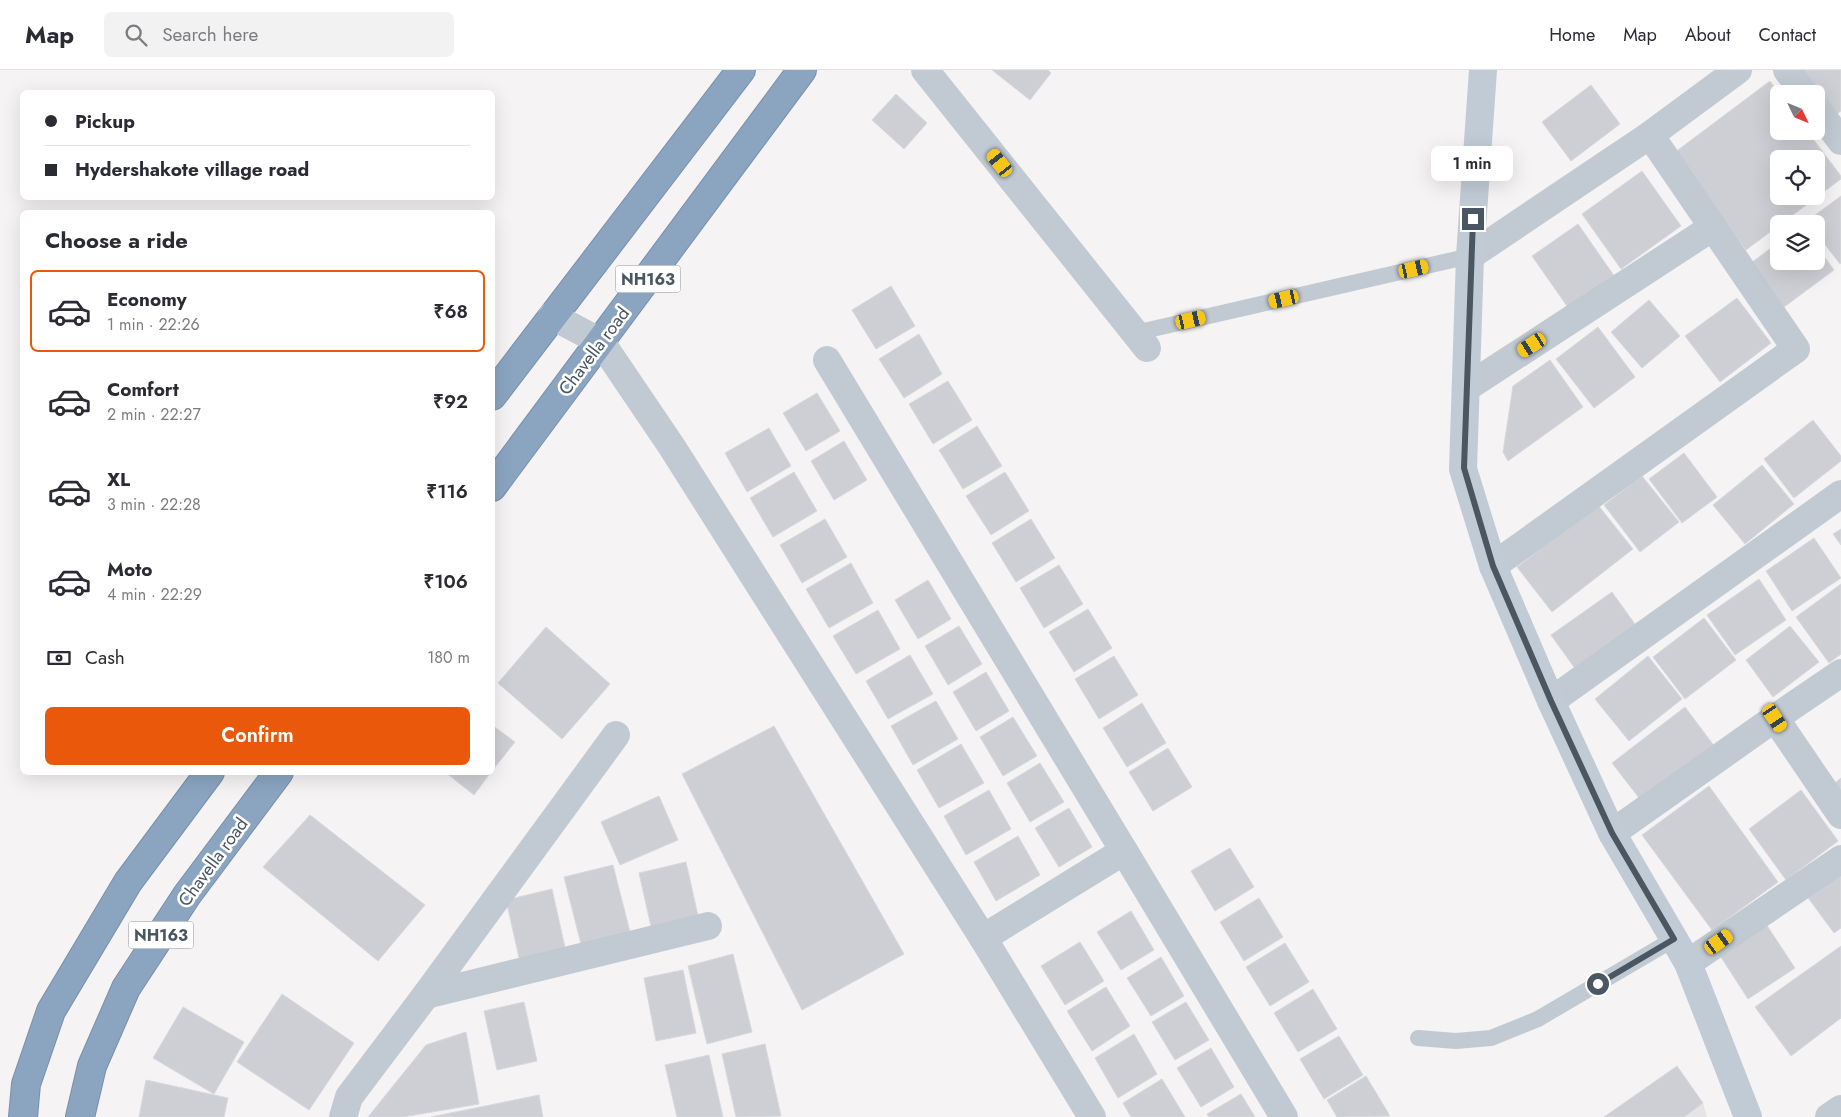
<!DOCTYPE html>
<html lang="en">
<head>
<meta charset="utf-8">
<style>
  :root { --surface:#fff; --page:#f2f2f3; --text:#2b2b33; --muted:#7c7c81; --line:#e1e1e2; --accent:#ea580c }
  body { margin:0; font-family:Jost,sans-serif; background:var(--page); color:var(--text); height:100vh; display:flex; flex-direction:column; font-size:19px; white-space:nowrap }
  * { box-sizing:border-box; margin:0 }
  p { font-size:16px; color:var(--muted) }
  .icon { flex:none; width:28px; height:28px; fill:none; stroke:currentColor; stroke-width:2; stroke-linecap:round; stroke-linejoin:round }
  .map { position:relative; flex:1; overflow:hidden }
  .side { position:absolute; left:20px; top:140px; width:475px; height:565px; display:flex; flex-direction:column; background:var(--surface); border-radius:8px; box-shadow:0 5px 20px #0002 }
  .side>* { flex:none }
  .guide { position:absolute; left:20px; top:20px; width:475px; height:110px; border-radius:8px; box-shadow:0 5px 20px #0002; display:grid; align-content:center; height:110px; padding:0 25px; background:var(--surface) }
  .needle { width:32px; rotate:133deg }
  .controls { position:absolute; left:1770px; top:15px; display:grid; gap:10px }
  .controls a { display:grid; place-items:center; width:55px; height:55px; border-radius:8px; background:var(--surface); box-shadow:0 5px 20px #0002; font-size:25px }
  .end { position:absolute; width:22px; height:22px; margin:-11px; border:6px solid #4a5661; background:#fff; box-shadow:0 0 0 2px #fff }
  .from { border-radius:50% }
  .bubble { position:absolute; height:35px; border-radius:8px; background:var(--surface); box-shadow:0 5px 20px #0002; font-size:16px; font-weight:600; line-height:35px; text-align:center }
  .car { position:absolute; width:15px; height:30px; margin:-15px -8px; border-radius:6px; box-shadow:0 0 4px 1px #0007; background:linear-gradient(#f5c518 24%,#345 0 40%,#f5c518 0 76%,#345 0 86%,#f5c518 0) }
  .guide b { display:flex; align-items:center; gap:18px; height:48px; font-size:19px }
  .guide b+b { border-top:1px solid var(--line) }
  .guide i { width:12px; height:12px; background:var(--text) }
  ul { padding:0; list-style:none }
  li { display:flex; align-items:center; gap:15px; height:82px; margin:0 10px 8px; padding:0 15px; border:2px solid transparent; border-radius:8px }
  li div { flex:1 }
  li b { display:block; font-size:19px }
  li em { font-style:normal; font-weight:600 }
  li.current { border-color:var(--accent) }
  li>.icon { width:45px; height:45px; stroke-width:1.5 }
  h2 { padding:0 25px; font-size:22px; line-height:60px }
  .pay { display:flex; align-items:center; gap:12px; height:55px; padding:0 25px; font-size:19px }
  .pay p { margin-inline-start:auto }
  .primary-button { display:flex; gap:10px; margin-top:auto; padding:10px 25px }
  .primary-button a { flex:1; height:58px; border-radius:8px; background:var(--accent); color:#fff; font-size:20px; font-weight:600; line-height:58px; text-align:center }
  header { display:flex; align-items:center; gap:30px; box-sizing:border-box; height:70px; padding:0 25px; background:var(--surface); border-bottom:1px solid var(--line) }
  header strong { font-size:24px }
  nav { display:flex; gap:28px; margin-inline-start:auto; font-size:18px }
  .search { width:350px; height:45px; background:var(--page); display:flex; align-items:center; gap:12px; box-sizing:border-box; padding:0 18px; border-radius:8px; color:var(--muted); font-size:19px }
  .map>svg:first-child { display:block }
  .education { fill:#e6e4e5 }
  .building { fill:#cdcfd5; stroke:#d7d9de; fill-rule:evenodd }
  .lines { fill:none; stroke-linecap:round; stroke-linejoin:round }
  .highway-casing { stroke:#7690ad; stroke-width:30 }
  .lane { stroke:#c1cad2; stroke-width:16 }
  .street { stroke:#c1cad2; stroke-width:28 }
  .secondary { stroke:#c1cbd6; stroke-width:28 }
  .highway { stroke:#8ba5c1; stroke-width:28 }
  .route { stroke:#4a5661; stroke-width:6 }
  .labels { text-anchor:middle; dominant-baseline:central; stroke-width:5; stroke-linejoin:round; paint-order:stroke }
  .shield { fill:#fff; stroke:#808990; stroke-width:1 }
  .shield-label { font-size:16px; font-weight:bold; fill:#4a5661 }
  .street-label { font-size:18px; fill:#4a5661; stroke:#fff }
</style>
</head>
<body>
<header>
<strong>Map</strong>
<div class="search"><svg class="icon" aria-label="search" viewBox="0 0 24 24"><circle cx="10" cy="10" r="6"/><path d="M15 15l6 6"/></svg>Search here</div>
<nav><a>Home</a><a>Map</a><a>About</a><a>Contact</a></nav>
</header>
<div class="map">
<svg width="1841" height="1047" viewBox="0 0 1841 1047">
  <rect width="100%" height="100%" fill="#f5f3f3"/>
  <polygon class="education" points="1703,1033 1707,1047 1679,1047"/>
  <g class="building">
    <polygon points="992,0 1048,0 1051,3 1030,30"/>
    <polygon points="1804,0 1841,0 1841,41 1837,44"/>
    <path d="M1770,11L1779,24V61H1807L1841,106V109L1746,180L1674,83ZM1779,89H1816V126H1779Z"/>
    <polygon points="1591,15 1620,54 1571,91 1542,52"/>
    <polygon points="896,24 927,53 904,79 872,50"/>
    <polygon points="1642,101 1681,156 1621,199 1582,144"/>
    <polygon points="1841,126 1841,193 1840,194 1816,163 1816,154 1809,154 1807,151"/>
    <polygon points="1578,154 1615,207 1569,239 1532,186"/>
    <polygon points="1779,172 1779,191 1816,191 1816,175 1834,200 1780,240 1747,196"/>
    <polygon points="891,216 915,256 876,279 852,240"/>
    <polygon points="1737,228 1771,273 1720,312 1685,266"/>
    <polygon points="1649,230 1680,266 1642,298 1611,262"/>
    <polygon points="1598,257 1635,307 1594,338 1556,289"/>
    <polygon points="919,264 942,304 904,328 879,289"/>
    <polygon points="1550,290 1583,337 1508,391 1503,382 1513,316"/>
    <polygon points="948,311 972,350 933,374 909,334"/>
    <polygon points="817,323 840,361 806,381 783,343"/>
    <polygon points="1813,350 1841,386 1841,391 1794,428 1764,389"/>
    <polygon points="977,356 1002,396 963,419 939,380"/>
    <polygon points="769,358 791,396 747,422 725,383"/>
    <polygon points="844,371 867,410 834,430 811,391"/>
    <polygon points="1684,383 1717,427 1682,453 1649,409"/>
    <polygon points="1762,395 1794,434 1745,474 1713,435"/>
    <polygon points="794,402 817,441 773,467 750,428"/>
    <polygon points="1005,402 1029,441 991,465 966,426"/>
    <polygon points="1642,406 1679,452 1640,482 1604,435"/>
    <polygon points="1598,435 1633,479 1552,542 1517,497"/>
    <polygon points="825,449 847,487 802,513 780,475"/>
    <polygon points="1031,449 1055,488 1016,512 992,473"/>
    <polygon points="1841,459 1841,475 1833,464"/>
    <polygon points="1814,468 1841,508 1792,541 1766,501"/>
    <polygon points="851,493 873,533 829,558 806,519"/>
    <polygon points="1059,495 1083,534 1044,558 1020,518"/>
    <polygon points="1759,509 1786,550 1735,585 1707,545"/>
    <polygon points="928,510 951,549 918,569 895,530"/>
    <polygon points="1841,514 1841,584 1829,593 1796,547"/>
    <polygon points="1612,522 1637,557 1576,600 1551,565"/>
    <polygon points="1088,539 1112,578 1074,602 1049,562"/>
    <polygon points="878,540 900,579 856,604 833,566"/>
    <polygon points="1704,548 1736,590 1685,629 1653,587"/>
    <polygon points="959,556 982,594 948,615 925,576"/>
    <polygon points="1790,556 1819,592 1773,627 1746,590"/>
    <polygon points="546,557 610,614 562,669 498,613"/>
    <polygon points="910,585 933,624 888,649 866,611"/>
    <polygon points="1114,586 1138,625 1099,649 1075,609"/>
    <polygon points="1648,586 1682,629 1629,671 1595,629"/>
    <polygon points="986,602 1009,641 976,661 953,622"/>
    <polygon points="936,631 958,669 913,695 891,656"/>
    <polygon points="1142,633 1166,673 1127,697 1103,658"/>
    <polygon points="1685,637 1715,677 1643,733 1612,693"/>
    <polygon points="1013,647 1037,686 1003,706 980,667"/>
    <polygon points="492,655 515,672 492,701"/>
    <polygon points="774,656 904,884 802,940 682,704"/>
    <polygon points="961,674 984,713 939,738 917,700"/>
    <polygon points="1168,678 1192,717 1153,741 1129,702"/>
    <polygon points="1040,693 1064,732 1030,752 1007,713"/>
    <polygon points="445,702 491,702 474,725"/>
    <polygon points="1841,708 1841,722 1835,713"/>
    <polygon points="1709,716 1778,812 1712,860 1642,765"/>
    <polygon points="989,720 1011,759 966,785 944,746"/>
    <polygon points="1801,720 1838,771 1786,810 1749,759"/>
    <polygon points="659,726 678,770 620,795 601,752"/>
    <polygon points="1069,738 1092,777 1059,797 1035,758"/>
    <polygon points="310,745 425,835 378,891 263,797"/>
    <polygon points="1018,766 1040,805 996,831 974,792"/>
    <polygon points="1230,778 1254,817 1215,841 1191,801"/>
    <polygon points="686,792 699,850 652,861 639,803"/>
    <polygon points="613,795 630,862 581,874 564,807"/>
    <polygon points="1841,799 1841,858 1834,863 1806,825"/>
    <polygon points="552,819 566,882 520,892 506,830"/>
    <polygon points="1259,828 1283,867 1244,891 1220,852"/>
    <polygon points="1131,841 1154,880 1121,900 1097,862"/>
    <polygon points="1766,854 1795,898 1748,929 1719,884"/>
    <polygon points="1080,872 1104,911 1065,935 1041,896"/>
    <polygon points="1285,873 1309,912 1270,936 1246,897"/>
    <polygon points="1841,876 1841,948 1791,986 1755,937"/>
    <polygon points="733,884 752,962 707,974 688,896"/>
    <polygon points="1161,887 1184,926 1151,946 1127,908"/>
    <polygon points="683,900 696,963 656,971 644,908"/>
    <polygon points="1106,917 1130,956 1092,981 1067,941"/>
    <polygon points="1313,919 1337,959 1298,982 1274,943"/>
    <polygon points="282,924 354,973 309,1040 237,992"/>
    <polygon points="524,932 537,991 497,1000 484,941"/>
    <polygon points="1186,932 1209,970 1175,990 1152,952"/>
    <polygon points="183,937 244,972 214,1024 153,988"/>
    <polygon points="466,962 479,1034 403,1047 368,1047 426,975"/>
    <polygon points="1134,964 1157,1004 1118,1028 1095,988"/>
    <polygon points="1339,966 1363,1005 1324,1029 1300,989"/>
    <polygon points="765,974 781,1046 736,1047 722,984"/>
    <polygon points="1211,978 1234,1017 1201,1037 1177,998"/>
    <polygon points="709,985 723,1047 677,1047 665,995"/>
    <polygon points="1677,996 1703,1033 1684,1047 1604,1047"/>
    <polygon points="1366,1006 1390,1046 1337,1047 1327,1030"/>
    <polygon points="1162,1009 1185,1047 1131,1047 1123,1033"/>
    <polygon points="146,1010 228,1028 224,1047 139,1047"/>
    <polygon points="1241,1024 1255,1047 1209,1047 1207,1044"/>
    <polygon points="539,1025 543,1047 431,1047"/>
  </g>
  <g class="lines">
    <g class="highway-casing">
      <g id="highway">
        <polyline points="492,326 741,0"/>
        <polyline points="492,417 802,0"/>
        <polyline points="23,1047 26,1014 51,941 128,812 210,702"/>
        <polyline points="80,1047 92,996 126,918 187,825 279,702"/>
      </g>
    </g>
    <g class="lane">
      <polyline points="1135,263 1470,186"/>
      <polyline points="1418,968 1456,971 1491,968 1538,949 1674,869"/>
    </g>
    <g class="street">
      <polyline points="925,0 1147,278"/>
      <polyline points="1787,0 1805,24"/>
      <polyline points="1816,38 1841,71"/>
      <polyline points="1470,186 1650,65 1738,0"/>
      <polyline points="552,246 601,272 672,377 983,868 1092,1047"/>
      <polyline points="827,290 1124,781"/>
      <polyline points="1466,318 1713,157"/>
      <polyline points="1493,496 1796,279 1650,65"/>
      <polyline points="1841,603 1775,648 1841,745"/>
      <polyline points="1551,631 1841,424"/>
      <polyline points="1612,763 1775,648"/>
      <polyline points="983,868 1124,781 1284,1047"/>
      <polyline points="1688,893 1841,789"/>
      <polyline points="426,925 708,856"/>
      <polyline points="343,1047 349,1027 426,925 616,665"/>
      <polyline points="1829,1047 1841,1039"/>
    </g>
    <polyline class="secondary" points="1483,0 1470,186 1463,399 1493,496 1551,631 1612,763 1688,893 1748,1047"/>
    <use href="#highway" class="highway"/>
  </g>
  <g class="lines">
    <polyline class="route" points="1473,149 1464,398 1493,496 1551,631 1612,763 1674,869 1598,914"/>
  </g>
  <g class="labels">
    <g class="shield">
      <rect x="615.5" y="195.5" width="65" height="27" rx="4"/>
      <rect x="128.5" y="851.5" width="65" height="27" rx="4"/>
    </g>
    <g class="shield-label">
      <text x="648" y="209">NH163</text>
      <text x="161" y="865">NH163</text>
    </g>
    <g class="street-label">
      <text transform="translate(594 281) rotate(-53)">Chavella road</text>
      <text transform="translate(213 792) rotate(-54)">Chavella road</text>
    </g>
  </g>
</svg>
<div class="controls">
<a><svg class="needle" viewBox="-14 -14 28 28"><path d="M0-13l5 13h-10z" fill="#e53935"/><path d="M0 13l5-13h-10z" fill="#7c7c81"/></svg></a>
<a><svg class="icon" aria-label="locate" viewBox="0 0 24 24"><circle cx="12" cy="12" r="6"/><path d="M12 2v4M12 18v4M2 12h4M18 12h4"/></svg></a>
<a><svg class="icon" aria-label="layers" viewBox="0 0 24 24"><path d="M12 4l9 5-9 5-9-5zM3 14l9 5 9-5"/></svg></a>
</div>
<i class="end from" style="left:1598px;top:914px"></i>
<i class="end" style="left:1473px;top:149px"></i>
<div class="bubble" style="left:1431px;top:76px;width:82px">1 min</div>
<i class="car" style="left:1000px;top:93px;rotate:321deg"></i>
<i class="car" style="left:1414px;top:199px;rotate:77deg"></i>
<i class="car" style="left:1284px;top:229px;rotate:257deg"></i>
<i class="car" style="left:1191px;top:250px;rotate:77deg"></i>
<i class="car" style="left:1532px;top:275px;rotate:237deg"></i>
<i class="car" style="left:1775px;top:648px;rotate:146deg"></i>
<i class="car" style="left:1719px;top:872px;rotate:55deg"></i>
<div class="guide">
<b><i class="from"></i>Pickup</b>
<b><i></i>Hydershakote village road</b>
</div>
<section class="side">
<h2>Choose a ride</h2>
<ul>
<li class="current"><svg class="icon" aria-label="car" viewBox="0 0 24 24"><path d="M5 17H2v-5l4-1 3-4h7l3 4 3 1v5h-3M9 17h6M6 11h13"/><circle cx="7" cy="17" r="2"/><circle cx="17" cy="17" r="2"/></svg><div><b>Economy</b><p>1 min · 22:26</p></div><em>₹68</em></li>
<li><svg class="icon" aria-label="car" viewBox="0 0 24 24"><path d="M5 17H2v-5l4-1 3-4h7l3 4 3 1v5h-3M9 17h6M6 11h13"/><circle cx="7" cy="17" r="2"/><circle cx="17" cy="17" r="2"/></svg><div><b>Comfort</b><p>2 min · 22:27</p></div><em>₹92</em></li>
<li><svg class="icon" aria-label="car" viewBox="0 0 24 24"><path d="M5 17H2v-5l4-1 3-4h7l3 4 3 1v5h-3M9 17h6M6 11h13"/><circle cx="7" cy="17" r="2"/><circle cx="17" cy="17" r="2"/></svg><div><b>XL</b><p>3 min · 22:28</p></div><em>₹116</em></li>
<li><svg class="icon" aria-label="car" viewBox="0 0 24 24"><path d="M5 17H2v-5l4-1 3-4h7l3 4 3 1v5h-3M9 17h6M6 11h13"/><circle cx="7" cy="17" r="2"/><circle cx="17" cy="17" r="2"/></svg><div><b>Moto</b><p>4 min · 22:29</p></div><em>₹106</em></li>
</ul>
<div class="pay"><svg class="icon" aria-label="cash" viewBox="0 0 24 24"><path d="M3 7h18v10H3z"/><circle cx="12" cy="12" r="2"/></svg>Cash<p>180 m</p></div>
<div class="primary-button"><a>Confirm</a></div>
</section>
</div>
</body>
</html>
